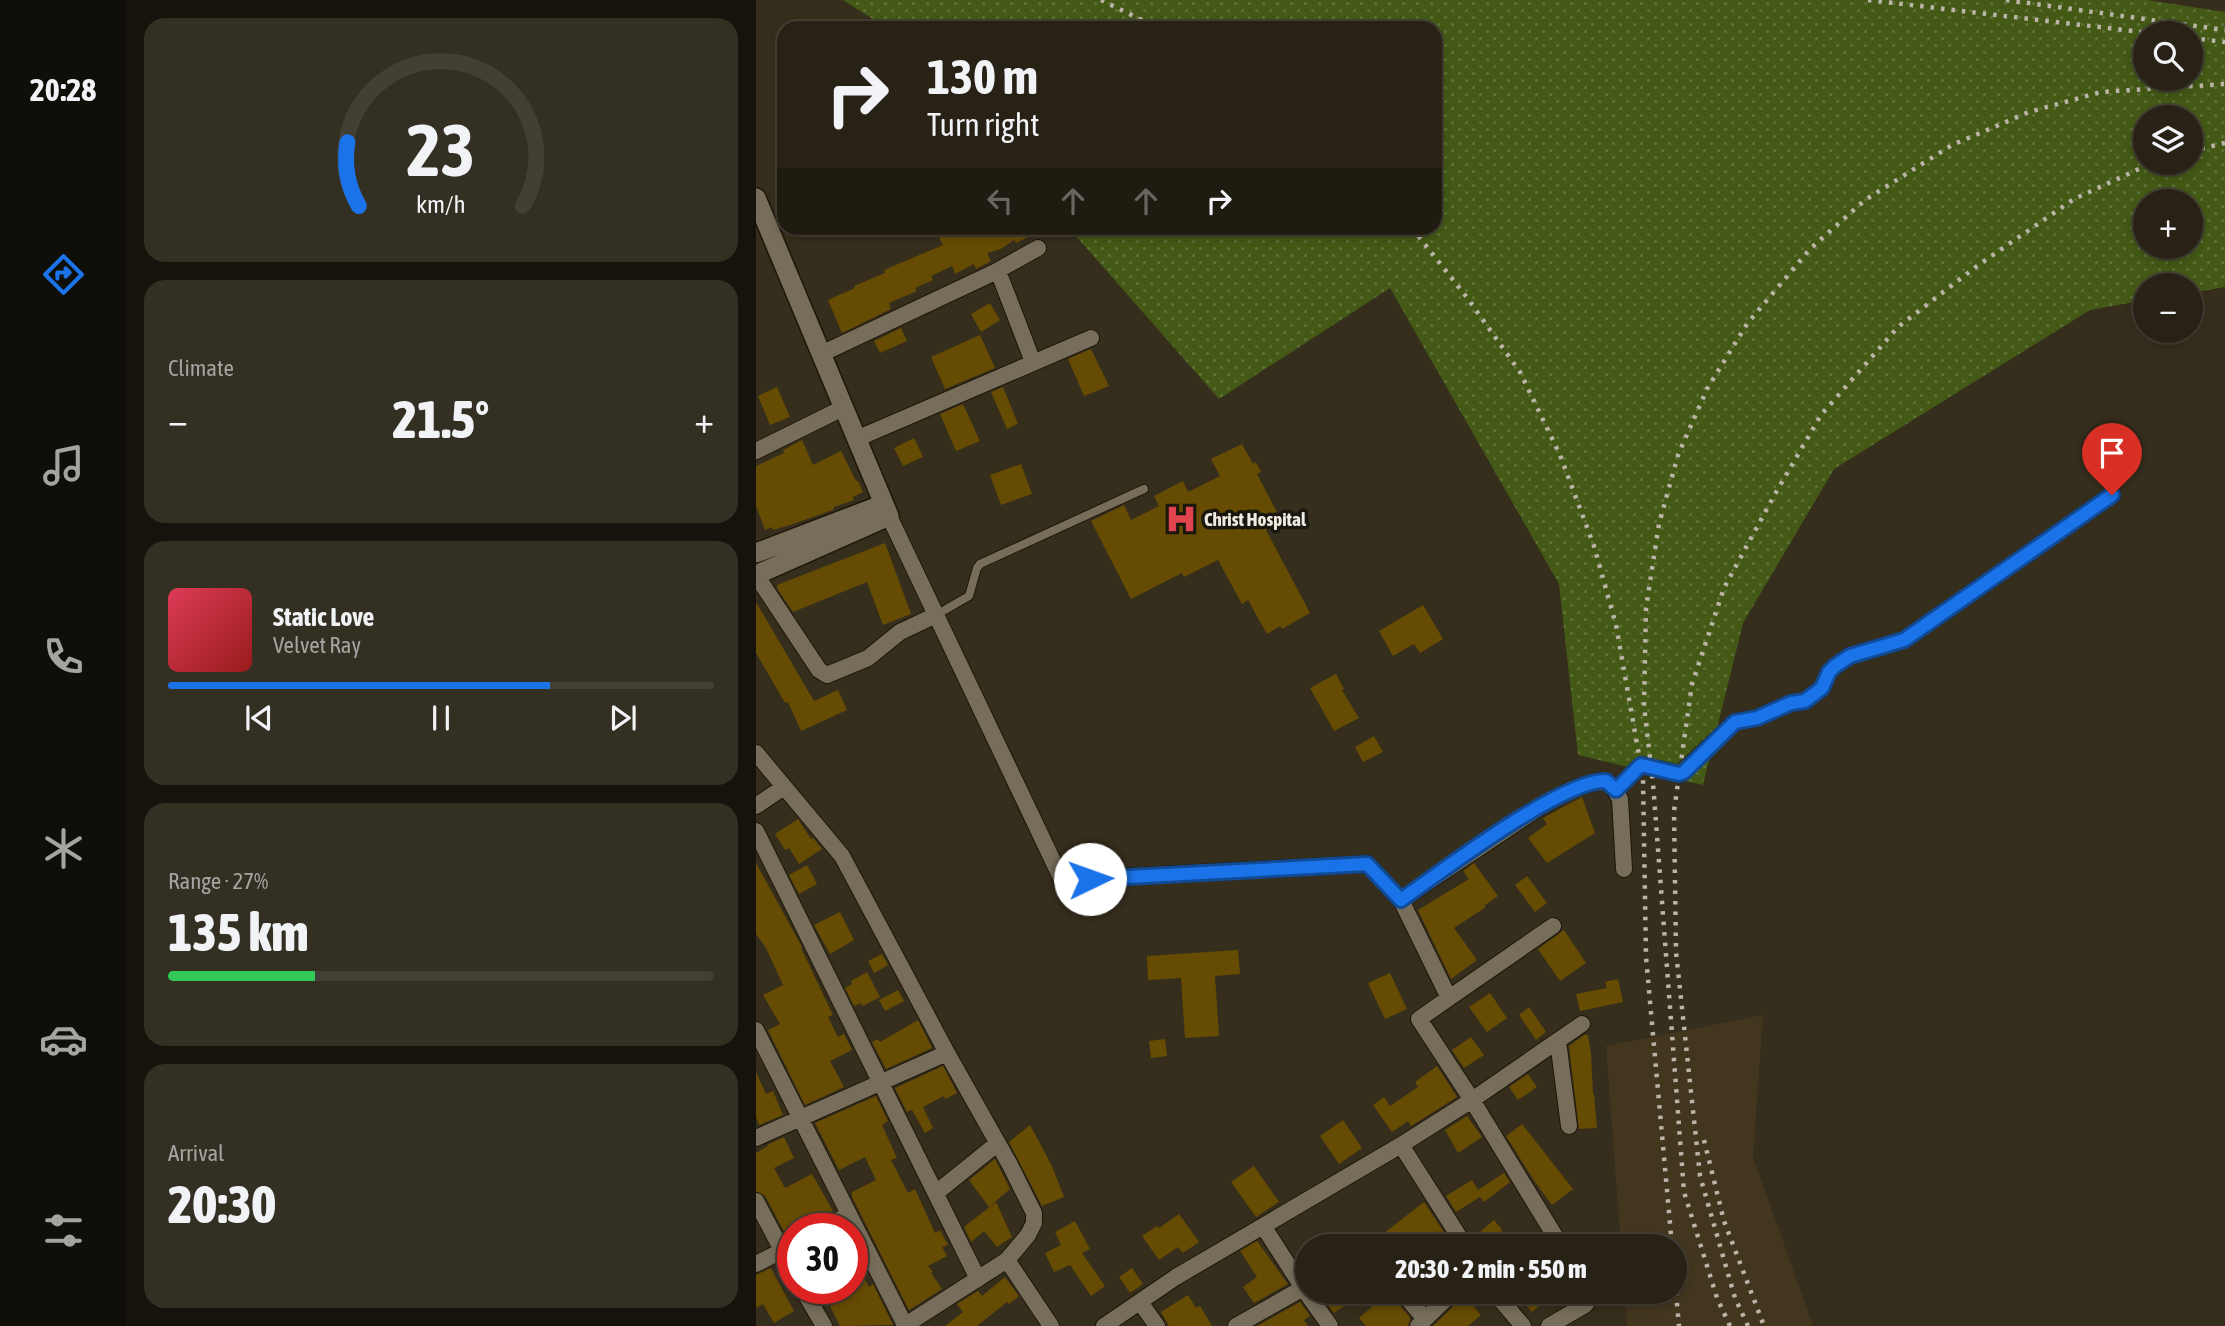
<!DOCTYPE html>
<html lang="en">
<head>
<meta charset="utf-8">
<style>
	body { margin:0; font-family:"Asap Condensed",sans-serif; background:#342f23; color:#f1f3f6; height:100vh; display:flex; flex-direction:column; font-size:26px; white-space:nowrap }
	* { box-sizing:border-box; margin:0 }
	p { font-size:23px; color:#a5a4a1 }
	.icon { flex:none; width:38px; height:38px; fill:none; stroke:currentColor; stroke-width:2; stroke-linecap:round; stroke-linejoin:round }
	.map { position:relative; flex:1; overflow:hidden }
	.panel { display:flex; flex-direction:column; gap:18px; padding:18px; background:#16130c; width:630px }
	.panel>* { flex:none }
	.guide { position:absolute; left:21px; top:21px; width:665px; height:214px; border-radius:21px; box-shadow:0 4px 10px #0003,0 0 0 2px #443f35; background:#282216; color:#f1f3f6; overflow:hidden }
	.buttons { position:absolute; left:1377px; top:21px; display:grid; gap:14px }
	.buttons a { display:grid; place-items:center; width:70px; height:70px; border-radius:50%; background:#282216; box-shadow:0 4px 10px #0003,0 0 0 2px #443f35; font-size:35px }
	.speed { position:absolute; left:21px; top:1213px; display:flex; gap:14px; font-size:35px; font-weight:700; text-align:center }
	.speed>* { display:grid; place-content:center; width:91px; height:91px; border-radius:50%; background:#282216; box-shadow:0 4px 10px #0003,0 0 0 2px #443f35; line-height:1 }
	.speed .limit { border:10px solid #d22; background:#fff; color:#111 }
	.pin { position:absolute; display:grid; place-items:center; width:60px; height:60px; color:#fff; margin:-72px -30px; border-radius:50% 50% 50% 0; rotate:-45deg; box-shadow:0 0 7px #0007 }
	.pin .icon { rotate:45deg }
	.me { position:absolute; width:77px; margin:-38px; rotate:87deg; stroke-linejoin:round; filter:drop-shadow(0 0 5px #0008) }
	.turn { display:flex; align-items:center; gap:24px; height:147px; padding:0 35px; font-size:32px }
	.turn .icon { width:91px; height:91px; stroke-width:2.5 }
	.turn b { display:block; font-size:49px; line-height:60px }
	.lanes { display:flex; align-items:center; height:66px; padding:0 35px; background:#0003; justify-content:center; gap:35px; direction:ltr }
	.lanes .off { opacity:.35 }
	.big { font-size:52px; font-weight:800; line-height:1.1 }
	.panel .widget { flex:1; display:flex; flex-direction:column; justify-content:center; gap:10px; min-width:0; padding:0 24px; border-radius:21px; background:#342f23 }
	.panel .dial { align-items:center; gap:0 }
	.dial svg { height:182px; overflow:visible; fill:none; stroke:#443f35; stroke-width:7; stroke-linecap:round; text-anchor:middle }
	.dial text { fill:#f1f3f6; stroke:none }
	.song { display:flex; align-items:center; gap:21px }
	.cover { width:84px; height:84px; border-radius:10px; background:linear-gradient(135deg,hsl(350 70% 55%),hsl(0 70% 35%)) }
	.played { height:7px; border-radius:4px; background:linear-gradient(90deg,#1a73e8 70%,#443f35 70%) }
	.keys { display:flex; justify-content:space-around; direction:ltr }
	.heat { display:flex; justify-content:space-between; align-items:center; font-size:38px; direction:ltr }
	.charge { height:10px; border-radius:5px; background:linear-gradient(90deg,#34c759 27%,#443f35 0) }
	.trip { position:absolute; left:539px; top:1234px; width:392px; height:70px; border-radius:35px; background:#282216; box-shadow:0 4px 10px #0003,0 0 0 2px #443f35; font-weight:800; line-height:70px; text-align:center }
	main { display:flex; flex:1; min-height:0 }
	.menu { display:flex; flex-direction:column; width:126px; justify-content:space-around; align-items:center; background:#100e09; color:#a5a4a1 }
	.menu .icon { width:49px; height:49px }
	.menu .selected { color:#1a73e8 }
	.menu b { font-size:32px; color:#f1f3f6 }
	.map>svg:first-child { display:block }
	.built { fill:#42361f }
	.green { fill:url(#green-dots); fill-rule:evenodd }
	.building { fill:#664b02 }
	.lines { fill:none; stroke-linecap:round; stroke-linejoin:round }
	.service-casing { stroke:#1d1606; stroke-width:10 }
	.minor-casing { stroke:#1d1606; stroke-width:18 }
	.tertiary-casing { stroke:#1d1606; stroke-width:22 }
	.service { stroke:#766d5b; stroke-width:8 }
	.minor { stroke:#766d5b; stroke-width:16 }
	.tertiary { stroke:#766d5b; stroke-width:19 }
	.rail { stroke:#bbb5a9; stroke-width:4.5; stroke-dasharray:3.5 7; stroke-linecap:butt }
	.route-casing { stroke:#114b97; stroke-width:18 }
	.route { stroke:#1a73e8; stroke-width:12 }
	.labels { text-anchor:middle; stroke-width:7; stroke-linejoin:round; paint-order:stroke }
	.poi-label { font-size:19px; font-weight:bold; fill:#f0ebe1; stroke:#1a170f; text-anchor:start }
</style>
</head>
<body>
<main>
<nav class="menu">
<b>20:28</b>
<svg class="icon selected" aria-label="directions" viewBox="0 0 24 24"><path d="M12 3l9 9-9 9-9-9zM9 14v-3h6M13 9l2 2-2 2"/></svg>
<svg class="icon" aria-label="music" viewBox="0 0 24 24"><path d="M9 18V5l10-2v13"/><circle cx="6" cy="18" r="3"/><circle cx="16" cy="16" r="3"/></svg>
<svg class="icon" aria-label="phone" viewBox="0 0 24 24"><path d="M5 4h4l2 5-3 2q2 4 5 5l2-3 5 2v4C11 20 4 13 5 4z"/></svg>
<svg class="icon" aria-label="climate" viewBox="0 0 24 24"><path d="M12 3v18M4 7l16 10M4 17L20 7"/></svg>
<svg class="icon" aria-label="car" viewBox="0 0 24 24"><path d="M5 17H2v-5l4-1 3-4h7l3 4 3 1v5h-3M9 17h6M6 11h13"/><circle cx="7" cy="17" r="2"/><circle cx="17" cy="17" r="2"/></svg>
<svg class="icon" aria-label="filters" viewBox="0 0 24 24"><path d="M4 7h16M4 17h16"/><circle cx="9" cy="7" r="2"/><circle cx="15" cy="17" r="2"/></svg>
</nav>
<section class="panel">
<div class="widget dial"><svg viewBox="0 0 100 80">
<path d="M14 69A42 42 0 1 1 86 69"/>
<path d="M14 69A42 42 0 0 1 9 41" stroke="#1a73e8"/>
<text x="50" y="56" font-size="32" font-weight="700">23</text>
<text x="50" y="72" font-size="11">km/h</text>
</svg></div>
<div class="widget"><p>Climate</p>
<div class="heat"><a>−</a><b class="big">21.5°</b><a>+</a></div>
</div>
<div class="widget">
<div class="song"><i class="cover"></i><div><b>Static Love</b><p>Velvet Ray</p></div></div>
<div class="played"></div>
<div class="keys"><svg class="icon" aria-label="previous" viewBox="0 0 24 24"><path d="M18 5L8 12l10 7zM5 5v14"/></svg><svg class="icon" aria-label="pause" viewBox="0 0 24 24"><path d="M8 5v14M16 5v14"/></svg><svg class="icon" aria-label="next" viewBox="0 0 24 24"><path d="M6 5l10 7-10 7zM19 5v14"/></svg></div>
</div>
<div class="widget"><p>Range · 27%</p><b class="big">135 km</b><div class="charge"></div></div>
<div class="widget"><p>Arrival</p><b class="big">20:30</b></div>
</section>
<div class="map">
<svg width="1469" height="1326" viewBox="0 0 1469 1326">
	<defs>
		<pattern id="green-dots" width="8" height="8" patternUnits="userSpaceOnUse" patternTransform="scale(1.75)"><rect width="8" height="8" fill="#435915"/><path d="M2 2h.1M6 6h.1" fill="none" stroke="#5e7137" stroke-width="1.8" stroke-linecap="round"/></pattern>
	</defs>
	<rect width="100%" height="100%" fill="#362e1d"/>
	<path class="built" d="M 1007,1015 L 997,1157 L 1057,1326 L 871,1326 L 869,1292 L 919,1292 L 919,1246 L 865,1246 L 850,1046 Z"/>
	<path class="green" d="M 87,0 L 1391,0 L 1469,12 L 1469,287 L 1435,293 L 1435,285 L 1390,285 L 1389,300 L 1334,310 L 1078,469 L 987,623 L 947,785 L 822,755 L 803,584 L 634,288 L 463,399 L 313,228 L 679,228 L 679,28 L 131,28 ZM 1390,33 L 1435,33 L 1435,79 L 1390,79 ZM 1390,117 L 1435,117 L 1435,163 L 1390,163 ZM 1390,201 L 1435,201 L 1435,247 L 1390,247 Z"/>
	<path class="building" d="M 217,228 L 277,228 L 272,231 L 274,236 L 260,243 L 258,240 L 245,249 L 231,253 L 235,261 L 220,269 L 218,264 L 199,274 L 196,266 L 175,276 L 177,280 L 159,288 L 161,291 L 133,303 L 135,309 L 86,333 L 72,300 L 99,288 L 98,286 L 129,273 L 128,270 L 187,245 L 183,238 L 195,233 L 197,237 Z
		M 234,303 L 244,320 L 225,332 L 215,314 Z
		M 145,328 L 151,341 L 124,353 L 118,341 Z
		M 224,335 L 239,368 L 189,389 L 175,357 Z
		M 335,349 L 353,386 L 328,396 L 312,359 Z
		M 21,387 L 34,417 L 14,425 L 2,396 Z
		M 247,387 L 262,424 L 251,429 L 235,392 Z
		M 207,404 L 224,441 L 200,451 L 184,414 Z
		M 158,438 L 167,457 L 147,466 L 138,448 Z
		M 46,440 L 57,465 L 85,451 L 100,481 L 102,481 L 107,492 L 97,497 L 98,500 L 78,507 L 77,510 L 34,525 L 17,530 L 16,527 L 9,530 L 0,506 L 0,466 L 28,453 L 27,450 Z
		M 486,444 L 497,464 L 500,462 L 505,472 L 501,474 L 526,522 L 510,530 L 554,613 L 526,629 L 524,626 L 511,634 L 492,600 L 486,604 L 462,560 L 428,577 L 426,573 L 375,599 L 335,521 L 368,505 L 375,520 L 403,506 L 398,496 L 427,481 L 432,492 L 464,476 L 455,459 Z
		M 265,464 L 276,494 L 245,505 L 234,475 Z
		M 129,543 L 155,614 L 127,625 L 111,582 L 37,612 L 22,590 L 21,585 Z
		M 0,602 L 58,701 L 82,690 L 91,710 L 45,731 L 32,702 L 29,703 L 0,653 Z
		M 667,605 L 687,639 L 664,653 L 658,644 L 637,656 L 623,631 Z
		M 580,674 L 588,689 L 586,690 L 603,718 L 578,731 L 554,688 Z
		M 618,736 L 627,752 L 607,762 L 599,747 Z
		M 826,797 L 839,833 L 791,863 L 772,838 L 791,824 L 787,818 Z
		M 42,819 L 55,839 L 57,838 L 66,849 L 43,864 L 33,848 L 29,850 L 19,834 Z
		M 0,863 L 46,947 L 45,948 L 77,1015 L 72,1017 L 82,1037 L 88,1034 L 96,1050 L 74,1061 L 88,1087 L 49,1105 L 12,1030 L 24,1024 L 7,995 L 27,985 L 10,948 L 0,934 Z
		M 718,863 L 742,896 L 728,906 L 730,907 L 698,928 L 721,960 L 695,979 L 662,910 L 713,879 L 707,871 Z
		M 51,865 L 61,884 L 43,894 L 33,875 Z
		M 771,876 L 791,903 L 779,912 L 759,885 Z
		M 84,912 L 98,940 L 74,954 L 58,925 Z
		M 808,930 L 830,963 L 804,981 L 782,949 Z
		M 482,950 L 484,974 L 459,976 L 463,1036 L 429,1038 L 425,978 L 392,980 L 391,956 Z
		M 126,954 L 132,965 L 118,973 L 112,961 Z
		M 111,972 L 124,997 L 107,1006 L 105,1003 L 98,1006 L 89,988 L 96,984 L 95,981 Z
		M 634,973 L 651,1009 L 629,1019 L 612,983 Z
		M 862,979 L 867,1002 L 824,1011 L 820,994 L 851,988 L 849,982 Z
		M 142,990 L 148,1001 L 129,1011 L 123,1000 Z
		M 734,993 L 751,1018 L 731,1032 L 713,1007 Z
		M 773,1007 L 790,1032 L 780,1040 L 763,1015 Z
		M 162,1020 L 176,1048 L 130,1069 L 116,1042 L 122,1039 L 124,1042 Z
		M 828,1035 L 832,1035 L 835,1054 L 837,1094 L 838,1094 L 841,1128 L 823,1129 L 813,1046 Z
		M 715,1037 L 728,1055 L 708,1068 L 696,1050 Z
		M 409,1039 L 411,1056 L 395,1058 L 393,1041 Z
		M 187,1066 L 201,1093 L 189,1099 L 188,1096 L 167,1107 L 177,1128 L 169,1133 L 156,1110 L 151,1112 L 139,1088 Z
		M 681,1066 L 701,1097 L 655,1126 L 652,1121 L 636,1132 L 617,1105 L 628,1097 L 634,1106 L 662,1087 L 659,1082 Z
		M 0,1072 L 10,1094 L 17,1091 L 27,1115 L 3,1125 L 0,1117 Z
		M 772,1074 L 781,1087 L 762,1100 L 753,1087 Z
		M 120,1096 L 132,1121 L 126,1125 L 141,1158 L 135,1160 L 152,1193 L 159,1189 L 179,1233 L 184,1230 L 192,1245 L 186,1247 L 191,1256 L 172,1266 L 177,1272 L 175,1273 L 186,1289 L 153,1310 L 96,1197 L 96,1192 L 120,1180 L 109,1157 L 83,1170 L 59,1123 Z
		M 711,1116 L 726,1137 L 702,1153 L 689,1130 Z
		M 587,1120 L 606,1148 L 583,1164 L 564,1136 Z
		M 766,1124 L 817,1189 L 796,1205 L 779,1182 L 750,1136 Z
		M 274,1125 L 296,1166 L 308,1197 L 286,1206 L 253,1142 Z
		M 28,1137 L 38,1158 L 18,1168 L 29,1188 L 56,1174 L 77,1211 L 42,1228 L 37,1228 L 37,1231 L 30,1235 L 9,1196 L 0,1191 L 0,1153 L 12,1146 L 11,1145 Z
		M 239,1159 L 254,1189 L 233,1207 L 213,1180 Z
		M 498,1166 L 523,1202 L 500,1217 L 475,1182 Z
		M 748,1173 L 754,1182 L 728,1202 L 724,1197 L 700,1212 L 690,1196 L 716,1180 L 722,1190 Z
		M 240,1202 L 256,1237 L 241,1247 L 228,1231 L 215,1242 L 208,1227 Z
		M 668,1202 L 697,1246 L 631,1246 L 623,1237 Z
		M 423,1214 L 443,1242 L 427,1253 L 422,1247 L 403,1260 L 386,1236 L 401,1226 L 403,1228 Z
		M 738,1220 L 747,1231 L 744,1232 L 754,1246 L 719,1246 L 717,1238 Z
		M 319,1221 L 334,1249 L 326,1253 L 349,1286 L 335,1296 L 314,1265 L 298,1272 L 289,1253 L 305,1245 L 299,1232 Z
		M 501,1241 L 532,1284 L 498,1303 L 487,1287 L 501,1277 L 484,1251 Z
		M 96,1254 L 113,1287 L 117,1284 L 137,1325 L 84,1326 L 74,1306 L 92,1297 L 87,1288 L 96,1288 Z
		M 15,1268 L 38,1311 L 18,1323 L 7,1304 L 0,1308 L 0,1275 Z
		M 376,1268 L 387,1284 L 374,1293 L 363,1277 Z
		M 249,1277 L 263,1296 L 253,1304 L 251,1302 L 221,1326 L 189,1326 L 207,1312 L 201,1304 L 222,1291 L 226,1296 Z
		M 562,1292 L 587,1292 L 594,1302 L 578,1313 Z
		M 633,1292 L 636,1292 L 638,1299 L 653,1316 L 654,1320 L 652,1326 L 610,1326 L 603,1318 Z
		M 771,1292 L 800,1292 L 776,1312 L 764,1297 Z
		M 707,1294 L 725,1315 L 712,1326 L 677,1326 L 704,1300 Z
		M 432,1295 L 440,1308 L 444,1306 L 456,1326 L 413,1326 L 405,1312 Z
		M 544,1302 L 554,1316 L 548,1320 L 552,1326 L 501,1326 Z"/>
	<g class="lines">
		<defs>
			<path id="service" d="M 180,615 L 213,596 L 221,568 L 224,564 L 388,489"/>
			<path id="minor" d="M 242,271 L 277,362
				M 65,354 L 239,272 L 282,248
				M 100,439 L 335,338
				M 0,451 L 87,408
				M 133,516 L 306,880 L 611,864 L 645,900 L 693,998 L 663,1019 L 716,1100 L 645,1145 L 709,1246
				M 0,575 L 63,670 L 71,675 L 112,658 L 144,632 L 180,615
				M 0,753 L 86,856 L 191,1053 L 0,1138
				M 860,790 L 885,765 L 924,774 L 979,722 L 1001,718 L 1035,703 L 1049,701 L 1066,688 L 1073,672 L 1079,666 L 1094,656 L 1148,640 L 1356,495
				M 0,806 L 28,787
				M 0,831 L 222,1279
				M 645,900 L 781,809 L 816,789 L 842,781 L 850,781 L 855,784 L 864,799 L 868,869
				M 693,998 L 797,926
				M 0,1030 L 149,1325
				M 802,1041 L 813,1126
				M 180,1193 L 242,1143
				M 0,1201 L 37,1271
				M 507,1226 L 547,1288 L 551,1285
				M 67,1228 L 93,1215
				M 805,1246 L 716,1100 L 826,1024
				M 251,1260 L 295,1326
				M 0,1264 L 37,1245
				M 46,1288 L 68,1326
				M 646,1292 L 669,1319
				M 738,1292 L 767,1326
				M 384,1302 L 401,1326
				M 148,1326 L 251,1260 L 272,1235 L 278,1223 L 278,1213 L 254,1165 L 191,1053
				M 348,1326 L 420,1277 L 645,1145
				M 480,1326 L 547,1288 L 574,1326
				M 662,1326 L 697,1292
				M 793,1326 L 829,1305 L 832,1301 L 830,1292"/>
			<path id="tertiary" d="M 0,198 L 133,516 L 0,575
				M 0,553 L 128,504"/>
		</defs>
		<use href="#service" class="service-casing"/>
		<use href="#minor" class="minor-casing"/>
		<use href="#tertiary" class="tertiary-casing"/>
		<use href="#service" class="service"/>
		<use href="#minor" class="minor"/>
		<use href="#tertiary" class="tertiary"/>
		<path class="rail" d="M 345,0 L 402,28
			M 1112,0 L 1394,33
			M 1250,0 L 1469,30
			M 1435,38 L 1469,42
			M 1435,151 L 1469,143
			M 656,228 L 712,299 L 764,372 L 804,455 L 838,546 L 860,625 L 887,778 L 890,957 L 916,1246
			M 948,1140 L 968,1221 L 1008,1326
			M 919,1282 L 923,1326
			M 974,1326 L 961,1298 L 928,1192 L 897,783 L 888,706 L 890,608 L 903,524 L 922,455 L 951,389 L 991,324 L 1054,249 L 1109,200 L 1196,145 L 1273,112 L 1345,92 L 1469,84
			M 992,1326 L 979,1298 L 944,1176 L 920,952 L 918,811 L 936,684 L 968,588 L 1019,494 L 1065,415 L 1142,327 L 1221,266 L 1318,199 L 1396,163"/>
	</g>
	<g class="lines">
		<defs>
			<path id="route" d="M 334,879 L 611,864 L 645,900 C 685,872 807,779 850,781 L 860,790 L 885,765 L 923,774 L 928,772 L 979,722 L 1001,718 L 1035,703 L 1049,701 L 1066,688 L 1073,672 L 1079,666 L 1094,656 L 1148,640 L 1356,495"/>
		</defs>
		<use href="#route" class="route-casing"/>
		<use href="#route" class="route"/>
	</g>
	<defs>
		<symbol id="hospital-bare" viewBox="-9 -9 18 18"><path d="M-5-5h3v3.5h4V-5h3V5h-3V1.5h-4V5h-3Z" fill="#e0444e" stroke="#1a170f" stroke-width="2.5" paint-order="stroke"/></symbol>
	</defs>
	<g fill-rule="evenodd">
		<use href="#hospital-bare" x="403" y="497" width="44" height="44"/>
	</g>
	<g class="labels">
		<g class="poi-label">
			<text x="448" y="526">Christ Hospital</text>
		</g>
	</g>
</svg>
<div class="buttons">
<a><svg class="icon" aria-label="search" viewBox="0 0 24 24"><circle cx="10" cy="10" r="6"/><path d="M15 15l6 6"/></svg></a>
<a><svg class="icon" aria-label="layers" viewBox="0 0 24 24"><path d="M12 4l9 5-9 5-9-5zM3 14l9 5 9-5"/></svg></a>
<a>+</a>
<a>−</a>
</div>
<div class="speed"><div class="limit">30</div></div>
<div class="pin" style="left:1356px;top:495px;background:#d93025"><svg class="icon" aria-label="arrive" viewBox="0 0 24 24"><path d="M6 21V4h12l-3 4 3 4H6"/></svg></div>
<svg class="me" style="left:334px;top:879px" viewBox="-20 -20 40 40"><circle r="19" fill="#fff"/><path d="M0-13L10 11 0 6-10 11z" fill="#1a73e8"/></svg>
<div class="trip">20:30 · 2 min · 550 m</div>
<div class="guide">
<div class="turn"><svg class="icon" aria-label="right" viewBox="0 0 24 24"><path d="M7 20v-9h11M14 6l5 5-5 5"/></svg><div><b>130 m</b>Turn right</div></div>
<div class="lanes"><svg class="icon off" aria-label="left" viewBox="0 0 24 24"><path d="M17 20v-9H6M10 6l-5 5 5 5"/></svg><svg class="icon off" aria-label="ahead" viewBox="0 0 24 24"><path d="M12 20V5M6 11l6-6 6 6"/></svg><svg class="icon off" aria-label="ahead" viewBox="0 0 24 24"><path d="M12 20V5M6 11l6-6 6 6"/></svg><svg class="icon" aria-label="right" viewBox="0 0 24 24"><path d="M7 20v-9h11M14 6l5 5-5 5"/></svg></div>
</div>
</div>
</main>
</body>
</html>
